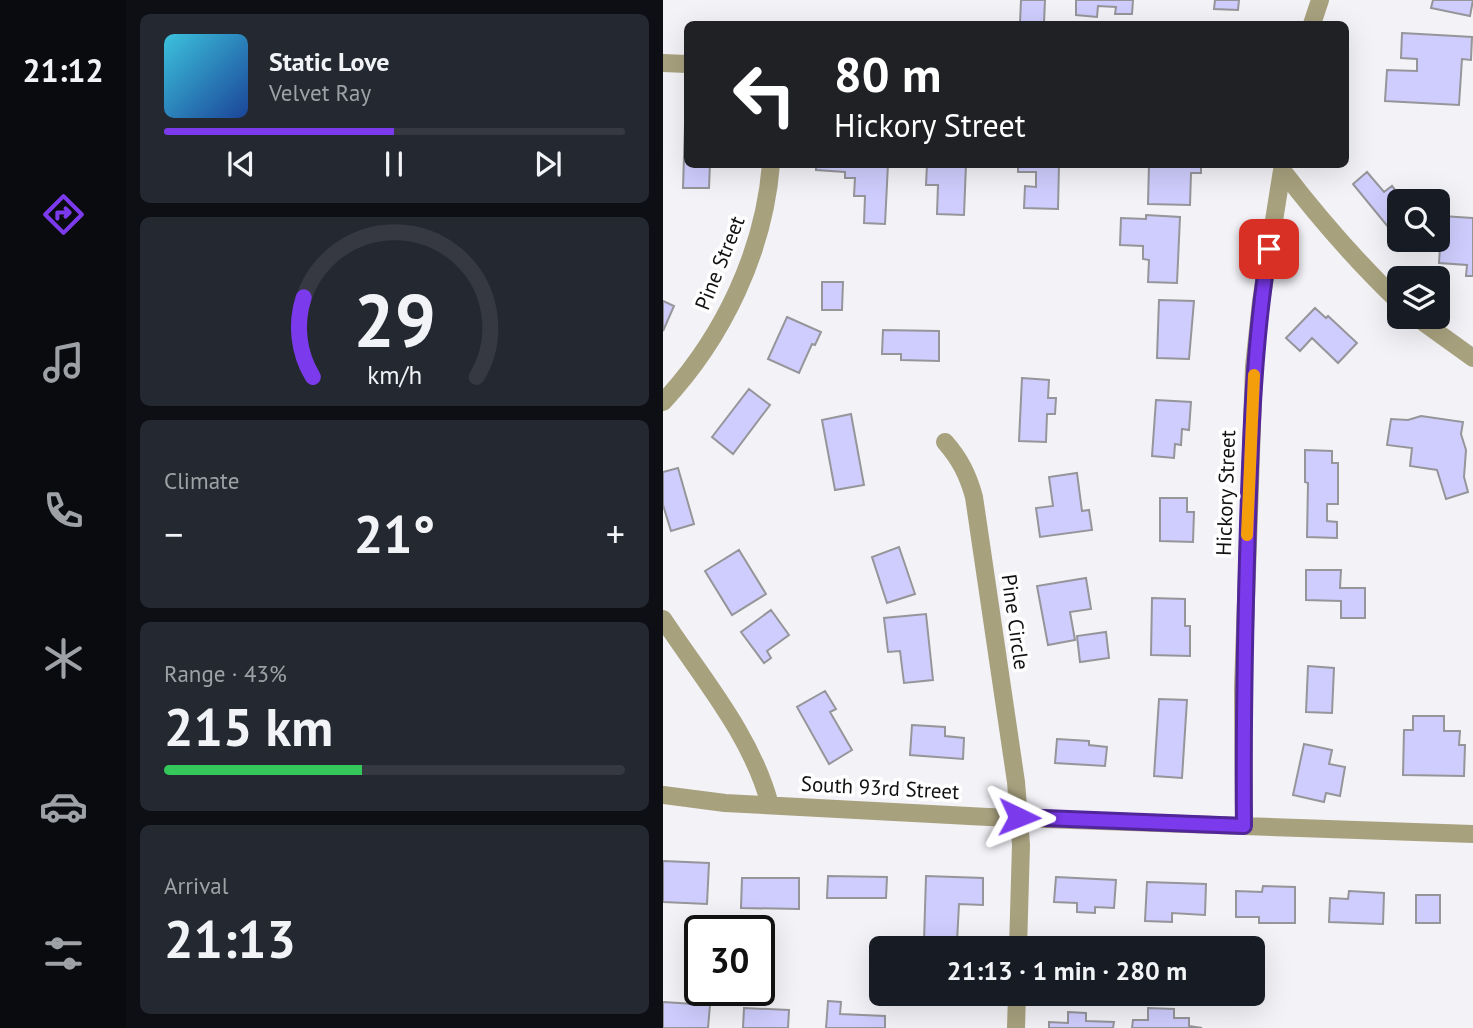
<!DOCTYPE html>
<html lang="en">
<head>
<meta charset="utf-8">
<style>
	body { margin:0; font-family:"PT Sans",sans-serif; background:#242831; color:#f1f3f6; height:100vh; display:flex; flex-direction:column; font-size:26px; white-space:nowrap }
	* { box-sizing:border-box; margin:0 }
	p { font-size:23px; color:#9ea1a6 }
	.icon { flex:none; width:38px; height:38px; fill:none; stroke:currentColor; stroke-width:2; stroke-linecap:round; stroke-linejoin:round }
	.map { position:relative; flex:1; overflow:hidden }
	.side { display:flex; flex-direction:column; gap:14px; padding:14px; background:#0d0f14; width:537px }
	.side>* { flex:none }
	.banner { position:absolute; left:21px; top:21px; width:665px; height:147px; border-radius:10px; box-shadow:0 7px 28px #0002; background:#202124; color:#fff; overflow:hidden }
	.tools { position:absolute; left:724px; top:189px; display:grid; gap:14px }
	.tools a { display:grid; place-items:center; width:63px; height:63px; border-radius:10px; background:#171b24; box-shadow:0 7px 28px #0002; font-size:35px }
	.speed { position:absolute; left:21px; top:915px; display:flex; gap:14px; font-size:35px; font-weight:700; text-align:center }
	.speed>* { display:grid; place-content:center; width:91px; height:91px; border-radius:50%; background:#171b24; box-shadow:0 7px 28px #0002; line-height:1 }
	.speed .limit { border:4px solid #111; border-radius:10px; background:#fff; color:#111 }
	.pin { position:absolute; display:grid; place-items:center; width:60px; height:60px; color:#fff; margin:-30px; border-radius:14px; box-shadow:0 4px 10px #0006 }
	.me { position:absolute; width:77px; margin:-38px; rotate:92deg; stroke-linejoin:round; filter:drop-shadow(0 0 5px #0008) }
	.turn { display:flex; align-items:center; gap:24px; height:147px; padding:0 35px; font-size:32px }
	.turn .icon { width:91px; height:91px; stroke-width:2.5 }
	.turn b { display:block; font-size:49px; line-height:60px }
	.big { font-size:52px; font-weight:800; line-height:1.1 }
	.side .widget { flex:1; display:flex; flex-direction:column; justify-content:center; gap:10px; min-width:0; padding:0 24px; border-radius:10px; background:#242831 }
	.side .dial { align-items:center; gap:0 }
	.dial svg { height:182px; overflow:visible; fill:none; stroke:#363941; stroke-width:7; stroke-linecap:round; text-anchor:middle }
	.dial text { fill:#f1f3f6; stroke:none }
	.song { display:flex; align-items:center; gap:21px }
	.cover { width:84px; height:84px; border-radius:10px; background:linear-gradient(135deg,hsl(190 70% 55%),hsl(220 70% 35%)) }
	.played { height:7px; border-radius:4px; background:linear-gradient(90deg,#7c3aed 50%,#363941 50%) }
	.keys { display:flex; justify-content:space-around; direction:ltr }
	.heat { display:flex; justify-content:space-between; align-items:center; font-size:38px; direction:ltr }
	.charge { height:10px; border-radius:5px; background:linear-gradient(90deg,#34c759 43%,#363941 0) }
	.trip { position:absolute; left:206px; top:936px; width:396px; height:70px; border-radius:10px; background:#171b24; box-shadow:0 7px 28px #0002; font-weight:800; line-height:70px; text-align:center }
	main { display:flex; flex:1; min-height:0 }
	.tabs { display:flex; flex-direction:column; width:126px; justify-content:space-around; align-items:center; background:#090b0e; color:#9ea1a6 }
	.tabs .icon { width:49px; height:49px }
	.tabs .on { color:#7c3aed }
	.tabs b { font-size:32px; color:#f1f3f6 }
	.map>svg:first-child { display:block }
	.building { fill:#cfcdfd; stroke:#95959a; stroke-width:2 }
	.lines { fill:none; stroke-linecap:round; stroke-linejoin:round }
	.minor { stroke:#a8a17e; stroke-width:18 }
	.route-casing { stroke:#51269a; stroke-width:18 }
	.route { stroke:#7c3aed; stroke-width:12 }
	.slow { stroke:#f59e0b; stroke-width:12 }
	.labels { text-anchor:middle; stroke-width:7; stroke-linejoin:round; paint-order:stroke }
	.street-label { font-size:21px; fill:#111113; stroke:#fff }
</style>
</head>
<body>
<main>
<nav class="tabs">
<b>21:12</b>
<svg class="icon on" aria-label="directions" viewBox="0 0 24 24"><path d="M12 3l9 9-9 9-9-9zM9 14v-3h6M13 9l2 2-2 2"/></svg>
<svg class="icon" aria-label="music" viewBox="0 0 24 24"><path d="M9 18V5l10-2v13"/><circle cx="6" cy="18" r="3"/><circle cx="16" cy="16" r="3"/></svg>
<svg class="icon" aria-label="phone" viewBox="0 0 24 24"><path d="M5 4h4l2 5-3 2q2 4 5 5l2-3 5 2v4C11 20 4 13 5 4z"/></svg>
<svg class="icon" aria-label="climate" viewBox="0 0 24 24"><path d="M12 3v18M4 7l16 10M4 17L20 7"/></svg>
<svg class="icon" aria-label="car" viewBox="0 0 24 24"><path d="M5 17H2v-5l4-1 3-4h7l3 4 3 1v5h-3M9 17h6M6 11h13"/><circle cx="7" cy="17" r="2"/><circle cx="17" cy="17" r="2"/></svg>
<svg class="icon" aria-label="filters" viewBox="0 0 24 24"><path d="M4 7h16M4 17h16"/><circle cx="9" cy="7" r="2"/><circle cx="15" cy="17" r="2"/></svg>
</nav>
<section class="side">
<div class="widget">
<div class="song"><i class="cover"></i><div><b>Static Love</b><p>Velvet Ray</p></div></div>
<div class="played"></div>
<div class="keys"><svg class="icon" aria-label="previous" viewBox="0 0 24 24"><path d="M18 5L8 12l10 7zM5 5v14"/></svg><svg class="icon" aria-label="pause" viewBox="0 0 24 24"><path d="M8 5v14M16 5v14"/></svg><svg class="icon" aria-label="next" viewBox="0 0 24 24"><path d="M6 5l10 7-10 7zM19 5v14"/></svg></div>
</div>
<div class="widget dial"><svg viewBox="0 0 100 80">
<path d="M14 69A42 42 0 1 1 86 69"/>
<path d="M14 69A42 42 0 0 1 10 34" stroke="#7c3aed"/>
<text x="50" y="56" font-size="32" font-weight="700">29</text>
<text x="50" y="72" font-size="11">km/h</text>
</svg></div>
<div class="widget"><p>Climate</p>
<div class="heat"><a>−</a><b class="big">21°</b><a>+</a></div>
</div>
<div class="widget"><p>Range · 43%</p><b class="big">215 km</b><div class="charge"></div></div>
<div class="widget"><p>Arrival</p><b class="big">21:13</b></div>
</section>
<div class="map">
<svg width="810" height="1028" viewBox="0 0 810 1028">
	<rect width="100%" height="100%" fill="#f2f2f7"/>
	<path class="building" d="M 358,0 L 382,0 L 381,23 L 357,23 Z
		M 413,0 L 470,0 L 469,14 L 452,14 L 453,7 L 435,6 L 434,17 L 413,15 Z
		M 552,0 L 576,0 L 575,10 L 551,9 Z
		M 770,0 L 810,0 L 807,16 L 768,8 Z
		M 739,33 L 809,37 L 808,60 L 799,59 L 796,105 L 722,101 L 724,70 L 754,71 L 754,59 L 738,58 Z
		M 22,124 L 24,124 L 24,164 L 47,164 L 46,188 L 20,188 Z
		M 153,164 L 225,164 L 222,224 L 201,223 L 202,196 L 191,196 L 192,178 L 182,178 L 182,172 L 153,170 Z
		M 264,164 L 303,164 L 301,215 L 274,214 L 275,185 L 263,185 Z
		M 355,164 L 396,164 L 395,209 L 361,208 L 362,186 L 373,187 L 373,172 L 355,172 Z
		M 486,164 L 538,164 L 538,173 L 528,173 L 527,205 L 485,204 Z
		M 704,172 L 721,192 L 729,186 L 741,201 L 737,201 L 737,228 L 730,233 L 690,184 Z
		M 483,215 L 517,217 L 514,283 L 485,282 L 486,260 L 480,259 L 480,246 L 457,245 L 458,218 L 483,219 Z
		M 779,216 L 810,218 L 810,276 L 803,276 L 804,265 L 776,263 Z
		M 159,282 L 180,282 L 179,310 L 159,310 Z
		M 496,300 L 531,301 L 526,359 L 494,358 Z
		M 0,301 L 11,306 L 0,331 Z
		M 652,308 L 663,318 L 665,316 L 694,343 L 675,363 L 649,338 L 637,351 L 623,338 Z
		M 124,317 L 158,332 L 152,345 L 149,344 L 136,373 L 105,359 Z
		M 220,330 L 276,331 L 276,361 L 238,360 L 238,354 L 219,354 Z
		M 359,378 L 386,380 L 385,398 L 393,398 L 392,414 L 384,414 L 383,442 L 356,441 Z
		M 86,389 L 107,405 L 70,454 L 49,437 Z
		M 493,400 L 528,402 L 526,430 L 519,429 L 518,445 L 512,444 L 511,458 L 489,456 Z
		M 188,414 L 201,485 L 172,490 L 159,420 Z
		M 758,416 L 800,422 L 798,434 L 803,450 L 801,477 L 805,492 L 783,499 L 774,470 L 747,466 L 749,448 L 724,445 L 728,419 L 745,420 Z
		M 642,450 L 669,451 L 669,463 L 675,463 L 675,504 L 664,504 L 664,521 L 674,522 L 674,538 L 644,537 L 645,483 L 642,482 Z
		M 15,468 L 31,524 L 8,531 L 0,505 L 0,472 Z
		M 414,473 L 419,511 L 426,510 L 429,530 L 377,537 L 373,508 L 390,506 L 386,477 Z
		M 497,498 L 524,498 L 524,512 L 531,512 L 530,542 L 497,541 Z
		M 236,547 L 252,594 L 224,603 L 209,557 Z
		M 76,550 L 103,594 L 69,615 L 42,571 Z
		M 643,570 L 678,570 L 677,588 L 702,588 L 702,618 L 678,618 L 678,601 L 643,600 Z
		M 423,578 L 428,609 L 407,612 L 412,640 L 385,645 L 374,586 Z
		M 489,598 L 522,599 L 522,626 L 527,626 L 527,656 L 488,655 Z
		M 108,610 L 126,635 L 104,651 L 108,658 L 101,663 L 78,632 Z
		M 263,614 L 270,680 L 241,683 L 237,651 L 225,652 L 221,618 Z
		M 443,632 L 446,658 L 417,662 L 414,636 Z
		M 645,666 L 671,668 L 669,713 L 643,712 Z
		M 162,691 L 173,709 L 167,712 L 189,750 L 166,764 L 134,707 Z
		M 496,699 L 524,700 L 519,778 L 491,776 Z
		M 750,716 L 781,716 L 781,731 L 797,731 L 796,745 L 802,745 L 801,776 L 740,775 L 741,730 L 750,730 Z
		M 249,725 L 282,727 L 282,736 L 301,738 L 300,759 L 247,755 Z
		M 394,739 L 426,741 L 426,745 L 444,747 L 442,766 L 392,763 Z
		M 641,744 L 669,750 L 666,764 L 682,767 L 677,796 L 663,793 L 661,802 L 630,795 Z
		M 0,861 L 46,863 L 44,904 L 0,902 Z
		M 165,876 L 224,877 L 223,898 L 164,898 Z
		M 263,876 L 320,878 L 320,905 L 296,904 L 294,942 L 261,941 Z
		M 393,877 L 453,880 L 451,908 L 432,907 L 432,913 L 414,912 L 414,903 L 391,902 Z
		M 79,878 L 136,878 L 136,909 L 78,908 Z
		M 484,882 L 543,884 L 542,915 L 509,913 L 509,922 L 482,921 Z
		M 600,886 L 632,887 L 632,923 L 596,923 L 596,917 L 573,917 L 573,891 L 599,892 Z
		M 686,891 L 721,893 L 720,924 L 666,922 L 667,898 L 685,899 Z
		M 753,895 L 777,895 L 777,923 L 753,923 Z
		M 165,1001 L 178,1002 L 177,1014 L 222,1016 L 222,1028 L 163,1028 Z
		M 0,1002 L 47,1005 L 45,1028 L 0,1028 Z
		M 81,1008 L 126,1010 L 125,1028 L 80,1028 Z
		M 485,1008 L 511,1009 L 511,1018 L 526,1018 L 526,1026 L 539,1028 L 469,1028 L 470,1020 L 485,1020 Z
		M 405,1012 L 423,1013 L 423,1021 L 451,1022 L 450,1028 L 386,1028 L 386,1022 L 405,1023 Z"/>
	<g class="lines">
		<path class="minor" d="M 649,24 L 657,0
			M 0,63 L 24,64
			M 619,170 C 655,217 694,262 737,303
			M 753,317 L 810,358
			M 0,402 C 60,338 101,252 108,164
			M 282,442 C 297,459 305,475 311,497 L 353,782 L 358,845 L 355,948
			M 0,619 C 39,678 89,736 107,805
			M 0,795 L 62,803 L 325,817 L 810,834
			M 581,826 L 580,688 L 591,367 L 598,302 L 620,164
			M 353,1028 L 354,994"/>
	</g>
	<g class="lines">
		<defs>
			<path id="route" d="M 356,817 L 581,826 C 580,725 582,625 585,524 C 588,432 591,340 606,249"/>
		</defs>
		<use href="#route" class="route-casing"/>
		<use href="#route" class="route"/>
		<path class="slow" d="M 584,535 L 591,375"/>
	</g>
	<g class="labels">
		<g class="street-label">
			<text transform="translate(57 263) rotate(-68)" y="7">Pine Street</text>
			<text transform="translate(563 493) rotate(-88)" y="7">Hickory Street</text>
			<text transform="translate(352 622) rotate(82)" y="7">Pine Circle</text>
			<text transform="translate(217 788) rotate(3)" y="7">South 93rd Street</text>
		</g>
	</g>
</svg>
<div class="tools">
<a><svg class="icon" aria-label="search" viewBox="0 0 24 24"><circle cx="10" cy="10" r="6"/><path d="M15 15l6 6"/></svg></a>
<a><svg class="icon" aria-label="layers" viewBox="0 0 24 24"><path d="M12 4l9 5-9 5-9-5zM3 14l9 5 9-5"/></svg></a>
</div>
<div class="speed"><div class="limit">30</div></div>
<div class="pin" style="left:606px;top:249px;background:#d93025"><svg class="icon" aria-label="arrive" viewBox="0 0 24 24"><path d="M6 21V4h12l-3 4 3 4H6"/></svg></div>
<svg class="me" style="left:356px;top:817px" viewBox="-20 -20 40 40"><path d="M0-17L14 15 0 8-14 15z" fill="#7c3aed" stroke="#fff" stroke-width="4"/></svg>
<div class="trip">21:13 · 1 min · 280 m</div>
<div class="banner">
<div class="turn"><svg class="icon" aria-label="left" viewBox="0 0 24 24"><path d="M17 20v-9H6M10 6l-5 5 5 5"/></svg><div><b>80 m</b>Hickory Street</div></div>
</div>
</div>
</main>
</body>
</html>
